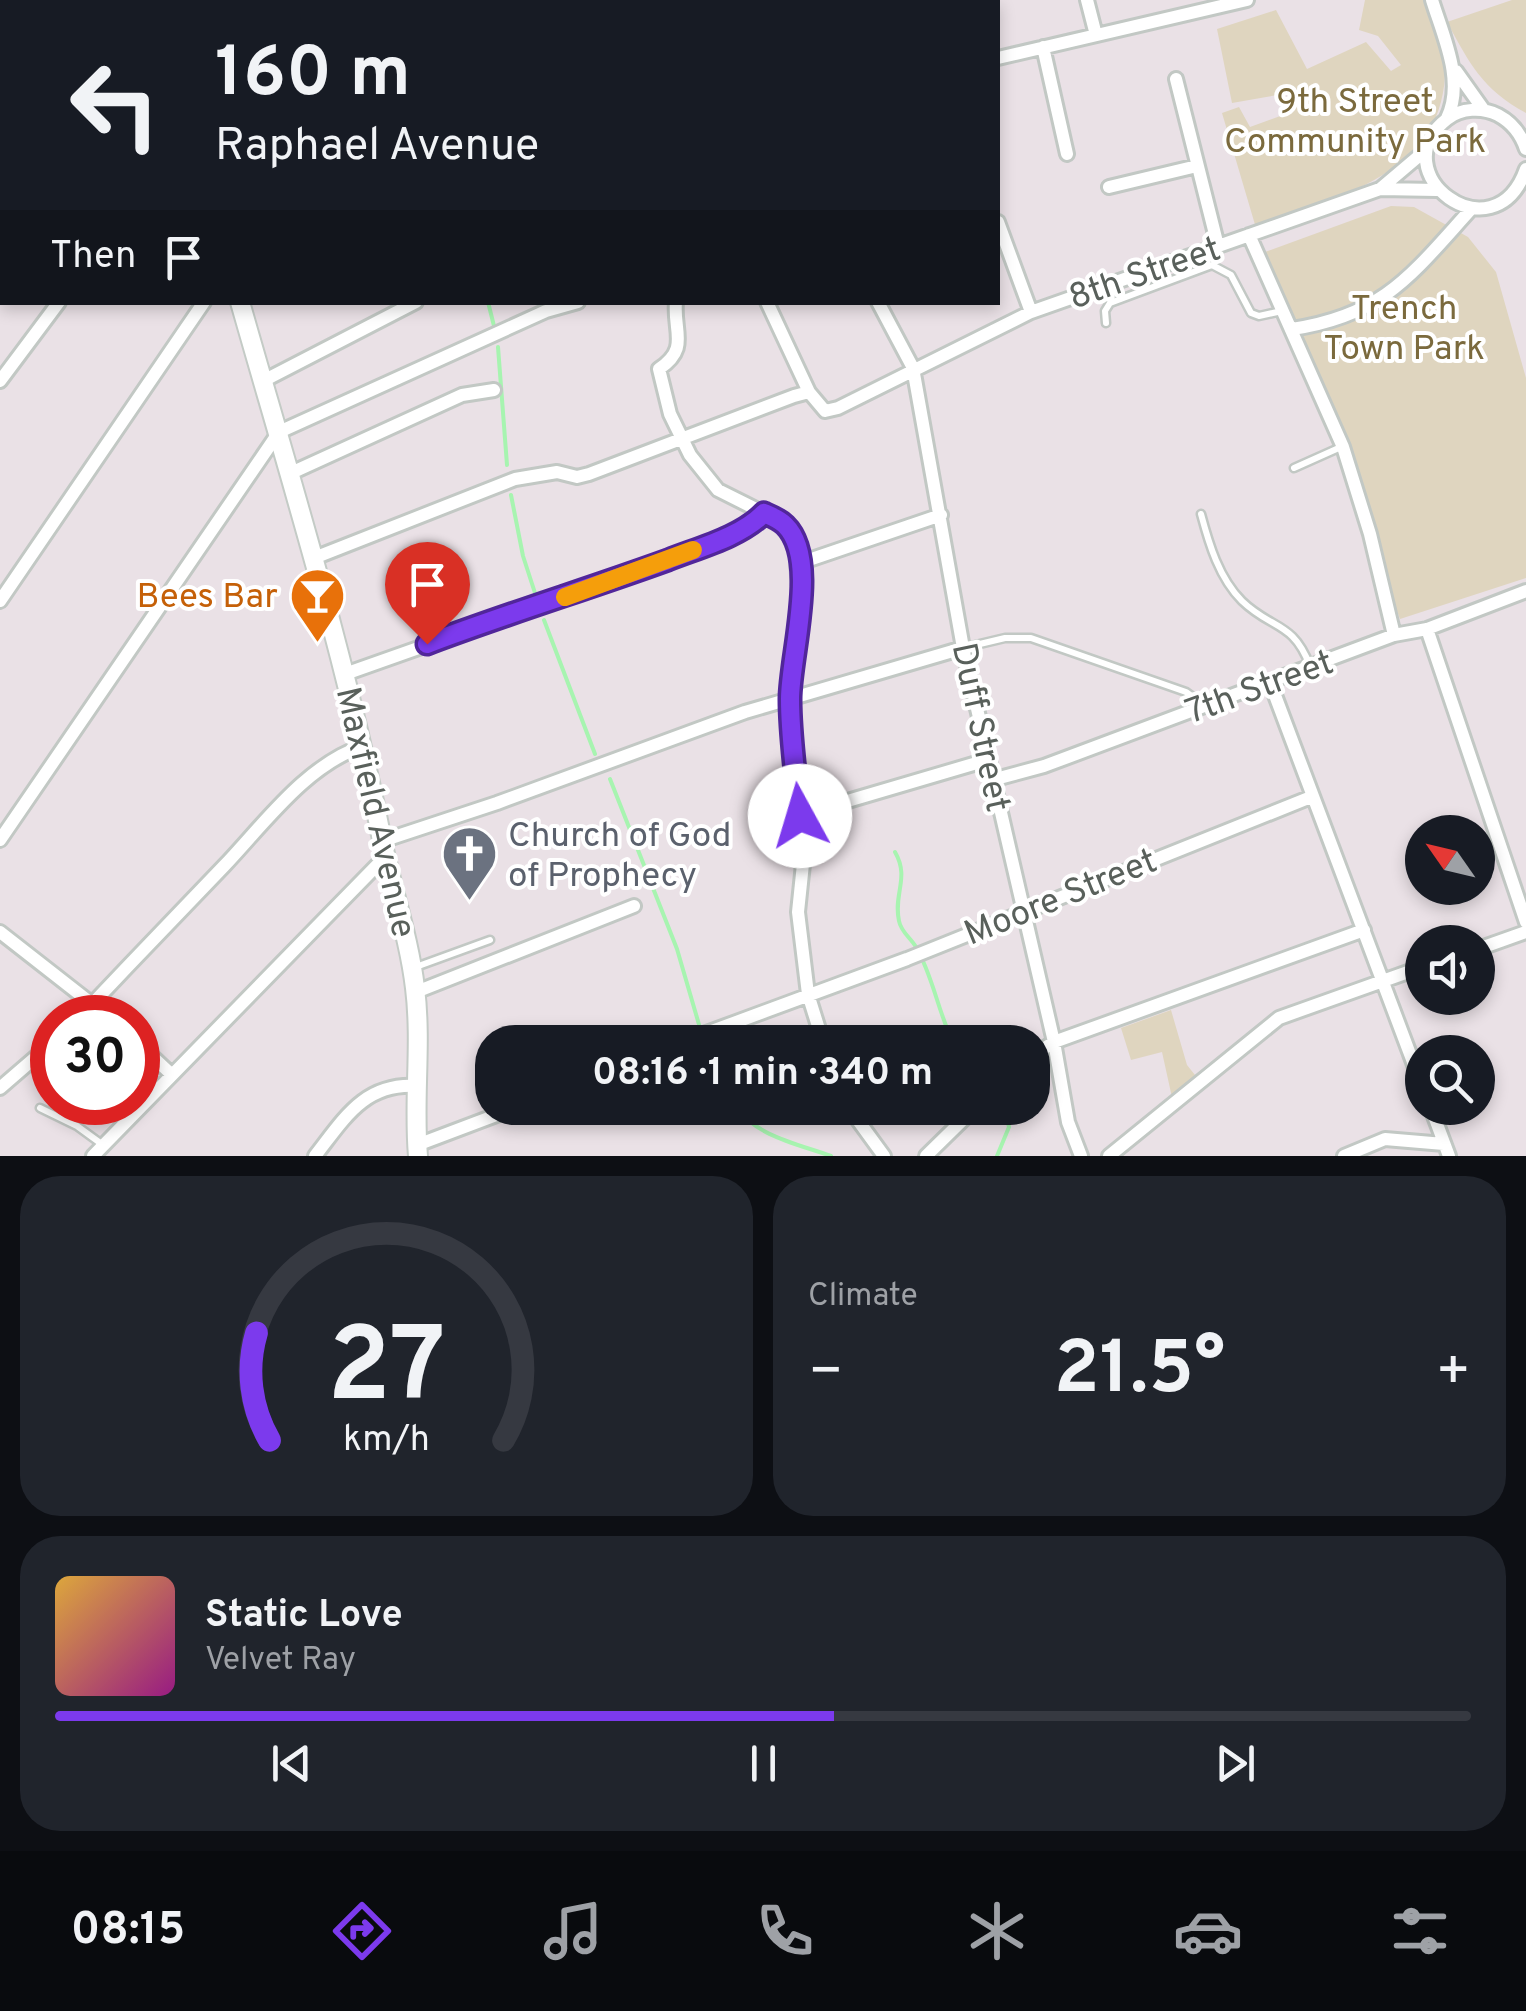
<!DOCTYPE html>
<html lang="en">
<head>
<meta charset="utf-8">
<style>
	body { margin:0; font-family:Overpass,sans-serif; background:#20242c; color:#f1f3f6; height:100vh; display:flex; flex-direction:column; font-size:38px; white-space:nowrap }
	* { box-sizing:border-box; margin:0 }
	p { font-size:32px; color:#9ea1a6 }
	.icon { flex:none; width:55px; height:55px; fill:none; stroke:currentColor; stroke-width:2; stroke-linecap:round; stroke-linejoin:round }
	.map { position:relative; height:1156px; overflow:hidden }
	.panel { display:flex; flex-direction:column; gap:20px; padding:20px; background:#0d0f14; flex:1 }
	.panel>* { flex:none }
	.hud { position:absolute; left:0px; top:0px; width:1000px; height:305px; box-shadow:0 5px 15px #0003; background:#171b24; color:#f1f3f6; overflow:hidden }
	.needle { width:65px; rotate:304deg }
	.controls { position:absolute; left:1405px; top:815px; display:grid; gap:20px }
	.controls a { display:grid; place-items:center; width:90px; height:90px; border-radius:50%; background:#171b24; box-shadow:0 5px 15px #0003; font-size:50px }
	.speed { position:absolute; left:30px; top:995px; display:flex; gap:20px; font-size:50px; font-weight:700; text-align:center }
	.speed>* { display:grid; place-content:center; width:130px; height:130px; border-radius:50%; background:#171b24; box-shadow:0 5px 15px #0003; line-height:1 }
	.speed .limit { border:15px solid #d22; background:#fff; color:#111 }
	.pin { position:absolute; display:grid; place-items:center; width:85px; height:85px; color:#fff; margin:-102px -42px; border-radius:50% 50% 50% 0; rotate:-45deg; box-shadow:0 0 10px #0007 }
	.pin .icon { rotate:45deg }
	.me { position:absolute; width:110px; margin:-55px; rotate:354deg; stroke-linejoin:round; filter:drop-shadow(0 0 8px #0008) }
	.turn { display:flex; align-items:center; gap:35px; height:210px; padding:0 50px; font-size:45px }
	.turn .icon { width:130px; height:130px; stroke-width:2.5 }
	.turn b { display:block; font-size:70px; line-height:85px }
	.then { display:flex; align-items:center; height:95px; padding:0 50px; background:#0003; gap:20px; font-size:38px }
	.big { font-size:75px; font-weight:700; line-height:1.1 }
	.panel .widget { flex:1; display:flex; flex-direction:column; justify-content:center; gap:15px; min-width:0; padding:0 35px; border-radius:40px; background:#20242c }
	.panel .dial { align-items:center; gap:0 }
	.dial svg { height:260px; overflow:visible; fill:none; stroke:#363941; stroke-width:7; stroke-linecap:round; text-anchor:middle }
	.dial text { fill:#f1f3f6; stroke:none }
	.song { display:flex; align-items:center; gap:30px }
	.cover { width:120px; height:120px; border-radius:15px; background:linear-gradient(135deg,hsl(40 70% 55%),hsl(310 70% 35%)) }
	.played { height:10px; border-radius:5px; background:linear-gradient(90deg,#7c3aed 55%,#363941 55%) }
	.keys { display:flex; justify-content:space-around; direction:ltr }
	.heat { display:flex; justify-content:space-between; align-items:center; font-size:55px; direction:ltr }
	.panel .tiles { flex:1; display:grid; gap:20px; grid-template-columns:1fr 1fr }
	.widget:last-child { grid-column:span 2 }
	.trip { position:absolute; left:475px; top:1025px; width:575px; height:100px; border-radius:40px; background:#171b24; box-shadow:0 5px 15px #0003; font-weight:700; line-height:100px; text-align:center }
	.tab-bar { display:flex; height:160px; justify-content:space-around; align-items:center; background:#090b0e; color:#9ea1a6 }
	.tab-bar .icon { width:70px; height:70px }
	.tab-bar .active { color:#7c3aed }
	.tab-bar b { font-size:45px; color:#f1f3f6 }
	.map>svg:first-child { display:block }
	.green { fill:#dfd5bf }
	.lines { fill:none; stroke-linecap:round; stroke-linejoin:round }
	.stream { stroke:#a7f4b0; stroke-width:4 }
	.lane-casing { stroke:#c2c8c4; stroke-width:11 }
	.street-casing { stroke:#c2c8c4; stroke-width:18 }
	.secondary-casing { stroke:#c4cbc6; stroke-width:22 }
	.lane { stroke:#fff; stroke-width:6 }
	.street { stroke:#fff; stroke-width:12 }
	.secondary { stroke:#fff; stroke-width:18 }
	.route-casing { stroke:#51269a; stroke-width:25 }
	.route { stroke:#7c3aed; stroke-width:18 }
	.slow { stroke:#f59e0b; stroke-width:18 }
	.labels { text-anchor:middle; stroke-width:8; stroke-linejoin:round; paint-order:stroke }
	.park-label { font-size:35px; fill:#7b6a3d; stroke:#fff }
	.street-label { font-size:35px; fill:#59605b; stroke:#fff }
	.food-label { font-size:35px; fill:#c56008; stroke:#fff; text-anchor:end }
	.worship-label { font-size:35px; fill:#5b616d; stroke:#fff; text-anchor:start }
</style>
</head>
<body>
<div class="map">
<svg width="1526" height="1156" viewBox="0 0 1526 1156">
	<rect width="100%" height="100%" fill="#eae1e6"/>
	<path class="green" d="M 1365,0 L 1431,0 C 1436,19 1444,40 1445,60 C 1450,174 1341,194 1256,228 L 1222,113 L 1239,107 L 1250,127 L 1294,111 L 1289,93 L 1232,103 L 1217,29 L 1276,10 L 1307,69 L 1366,42 L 1391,71 L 1401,65 L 1378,36 L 1359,30 Z
		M 1512,0 L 1526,0 L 1526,113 C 1482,89 1470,64 1447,22 Z
		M 1391,206 L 1414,207 L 1468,237 L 1496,272 L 1526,378 L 1526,578 L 1400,619 L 1265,252 Z
		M 1171,1010 L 1187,1065 L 1199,1080 L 1173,1102 L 1162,1052 L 1131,1060 L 1121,1028 Z"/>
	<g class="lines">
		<path class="stream" d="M 279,0 L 280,2
			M 488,302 L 494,326
			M 498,347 L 507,465
			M 511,495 L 523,556 L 535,593
			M 544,620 L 595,754
			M 610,779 L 677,949 L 700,1028
			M 895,852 C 910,878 893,894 899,921 C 901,932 910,937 916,947 C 933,976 938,1012 953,1042
			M 737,1108 C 758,1137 798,1144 831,1156
			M 997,1156 L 1009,1127 L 1004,1108"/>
		<defs>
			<path id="lane" d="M 1106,323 L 1105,311 L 1110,303 L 1212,265 L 1231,275 L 1251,313 L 1259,316 L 1282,311
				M 1294,468 L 1341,447
				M 1201,514 C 1209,544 1219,578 1242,601 C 1272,630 1293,621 1310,666
				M 963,648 L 1005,638 L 1031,638 L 1186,692 L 1204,705
				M 413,968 L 490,940
				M 40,1108 L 77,1126 L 103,1145"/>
			<path id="street" d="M 493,0 L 494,2
				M 654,0 L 654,2
				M 913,0 L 914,2
				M 1087,0 L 1096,35
				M 1432,0 C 1443,36 1465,81 1447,118
				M 356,2 L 358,0
				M 741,2 L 744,0
				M 1043,47 L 1067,154
				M 998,58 L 1247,0
				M 1456,71 L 1483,109
				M 1176,79 L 1218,246
				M 1526,149 C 1521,134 1513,123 1498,115 C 1482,107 1461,108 1447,119 C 1379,172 1494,260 1526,169
				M 1109,187 L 1197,166
				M 1380,189 L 1426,150
				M 0,206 L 2,211
				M 998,222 L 1031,312
				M 1249,235 L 1343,447 L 1370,534 L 1394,635
				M 676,302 C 673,332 690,348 659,369 L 670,414 L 690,455 L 718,490 L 782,522 L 796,545 L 800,605 L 790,697 L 803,864 L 798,912 L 808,994 L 823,1042
				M 767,302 L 809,392
				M 878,302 L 913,368 L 963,648 L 1054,1042 L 1068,1122 L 1081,1156
				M 1292,329 C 1385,315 1412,274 1472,208
				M 0,381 L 59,302
				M 263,381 L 416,302
				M 291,473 L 462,395 L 494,390
				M 314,558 L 515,479 L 557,472 L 577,477 L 589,474 L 794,396 L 809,392 L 825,411 L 838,408 L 1031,312 L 1380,189 L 1437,190
				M 800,563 L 941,515
				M 0,601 L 204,302
				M 1427,629 L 1526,922
				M 345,674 L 701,548 L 752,524 L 764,513
				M 1270,682 L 1422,1086
				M 992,780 L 1044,766 L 1394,635 L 1427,629 L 1526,591
				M 800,815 L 987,760
				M 0,840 L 279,432 L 546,311 L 578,302
				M 382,841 L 497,803 L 745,712 L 963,648
				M 0,932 L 110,1018
				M 1478,949 L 1526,932
				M 416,992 L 634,906
				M 79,1018 C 127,967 175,917 224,866 C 264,824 306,765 363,746
				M 682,1042 L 907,959 L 1311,797
				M 138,1043 L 171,1074
				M 1032,1056 L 1054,1042 L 1364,930
				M 0,1088 L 52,1043
				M 849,1108 L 884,1156
				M 1431,1108 L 1449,1156
				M 417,1145 L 515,1108
				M 93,1156 L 386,856
				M 315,1156 C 344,1119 364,1083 416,1086
				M 926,1156 L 975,1108
				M 1109,1156 L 1279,1018 L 1422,967
				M 1344,1156 L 1385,1139 L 1444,1144"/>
			<path id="secondary" d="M 132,0 L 133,2
				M 240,302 C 291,481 346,658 382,840 C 392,890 409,937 415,988 C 422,1044 413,1101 418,1156"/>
		</defs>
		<use href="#lane" class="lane-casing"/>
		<use href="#street" class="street-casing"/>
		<use href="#secondary" class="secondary-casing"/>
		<use href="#lane" class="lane"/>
		<use href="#street" class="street"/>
		<use href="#secondary" class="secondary"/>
	</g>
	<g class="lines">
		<defs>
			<path id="route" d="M 427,644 C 506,614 588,589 668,560 C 698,548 741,537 764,513 C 771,516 779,519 785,525 C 820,559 790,655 790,699 C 790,738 796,777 800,816"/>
		</defs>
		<use href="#route" class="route-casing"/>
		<use href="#route" class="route"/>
		<path class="slow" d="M 565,597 L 693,550"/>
	</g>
	<defs>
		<symbol id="bar-pin" viewBox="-11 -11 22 30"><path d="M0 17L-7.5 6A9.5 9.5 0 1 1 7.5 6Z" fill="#e8710a" stroke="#fff"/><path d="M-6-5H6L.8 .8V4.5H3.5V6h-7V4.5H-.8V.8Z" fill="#fff"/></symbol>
		<symbol id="church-pin" viewBox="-11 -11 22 30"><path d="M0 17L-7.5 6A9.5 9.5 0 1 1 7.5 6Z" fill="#6b7280" stroke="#fff"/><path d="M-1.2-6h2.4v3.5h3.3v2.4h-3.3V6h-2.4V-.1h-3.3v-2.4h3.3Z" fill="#fff"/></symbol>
	</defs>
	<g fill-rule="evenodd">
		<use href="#bar-pin" x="286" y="564" width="63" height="86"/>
		<use href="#church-pin" x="438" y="822" width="63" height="86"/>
	</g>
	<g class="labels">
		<g class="park-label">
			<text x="1355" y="112">9th Street<tspan x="1355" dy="40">Community Park</tspan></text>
			<text x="1404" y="319">Trench<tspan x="1404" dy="40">Town Park</tspan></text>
		</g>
		<g class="street-label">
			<text transform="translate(1144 272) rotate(-19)" y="12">8th Street</text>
			<text transform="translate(1259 686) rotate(-20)" y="12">7th Street</text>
			<text transform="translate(982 727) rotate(78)" y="12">Duff Street</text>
			<text transform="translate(377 812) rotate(77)" y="12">Maxfield Avenue</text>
			<text transform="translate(1060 896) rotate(-22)" y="12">Moore Street</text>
		</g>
		<g class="food-label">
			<text x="278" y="607">Bees Bar</text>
		</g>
		<g class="worship-label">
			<text x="508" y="846">Church of God<tspan x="508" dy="40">of Prophecy</tspan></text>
		</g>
	</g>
</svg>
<div class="controls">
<a><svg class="needle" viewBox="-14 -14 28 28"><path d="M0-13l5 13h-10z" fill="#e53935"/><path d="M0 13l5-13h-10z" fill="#9ea1a6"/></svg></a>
<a><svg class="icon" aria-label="sound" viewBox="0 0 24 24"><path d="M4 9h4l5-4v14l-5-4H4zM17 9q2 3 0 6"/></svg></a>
<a><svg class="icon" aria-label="search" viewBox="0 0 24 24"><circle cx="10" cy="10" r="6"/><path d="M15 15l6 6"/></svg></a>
</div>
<div class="speed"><div class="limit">30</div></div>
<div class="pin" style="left:427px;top:644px;background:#d93025"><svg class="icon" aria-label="arrive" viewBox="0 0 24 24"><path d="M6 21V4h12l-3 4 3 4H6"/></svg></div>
<svg class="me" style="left:800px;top:816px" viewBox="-20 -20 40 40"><circle r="19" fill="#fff"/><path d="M0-13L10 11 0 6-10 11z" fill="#7c3aed"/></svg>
<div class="trip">08:16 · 1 min · 340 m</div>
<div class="hud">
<div class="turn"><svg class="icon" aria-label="left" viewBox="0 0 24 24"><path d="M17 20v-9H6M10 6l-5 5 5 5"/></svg><div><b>160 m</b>Raphael Avenue</div></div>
<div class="then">Then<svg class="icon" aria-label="arrive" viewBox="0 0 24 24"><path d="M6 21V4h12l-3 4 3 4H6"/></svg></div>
</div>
</div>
<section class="panel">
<div class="tiles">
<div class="widget dial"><svg viewBox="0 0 100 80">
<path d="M14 69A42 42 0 1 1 86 69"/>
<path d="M14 69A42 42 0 0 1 10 36" stroke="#7c3aed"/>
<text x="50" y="56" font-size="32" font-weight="700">27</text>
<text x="50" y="72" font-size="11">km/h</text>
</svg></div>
<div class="widget"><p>Climate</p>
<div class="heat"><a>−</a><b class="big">21.5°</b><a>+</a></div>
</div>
<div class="widget">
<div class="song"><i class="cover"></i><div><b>Static Love</b><p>Velvet Ray</p></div></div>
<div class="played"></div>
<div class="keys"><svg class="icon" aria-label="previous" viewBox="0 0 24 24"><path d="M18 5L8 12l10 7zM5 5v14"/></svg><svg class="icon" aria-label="pause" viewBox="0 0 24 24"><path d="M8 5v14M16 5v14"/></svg><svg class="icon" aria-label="next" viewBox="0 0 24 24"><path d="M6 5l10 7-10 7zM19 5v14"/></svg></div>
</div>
</div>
</section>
<nav class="tab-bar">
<b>08:15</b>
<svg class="icon active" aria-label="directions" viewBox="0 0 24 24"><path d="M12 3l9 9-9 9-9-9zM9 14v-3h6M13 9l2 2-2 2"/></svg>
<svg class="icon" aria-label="music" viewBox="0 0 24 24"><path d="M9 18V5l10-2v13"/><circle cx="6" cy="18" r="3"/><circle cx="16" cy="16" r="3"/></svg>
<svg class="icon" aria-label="phone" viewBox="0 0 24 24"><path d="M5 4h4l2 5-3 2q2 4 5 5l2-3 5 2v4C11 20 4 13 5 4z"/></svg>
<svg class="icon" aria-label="climate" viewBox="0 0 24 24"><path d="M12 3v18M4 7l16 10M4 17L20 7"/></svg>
<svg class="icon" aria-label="car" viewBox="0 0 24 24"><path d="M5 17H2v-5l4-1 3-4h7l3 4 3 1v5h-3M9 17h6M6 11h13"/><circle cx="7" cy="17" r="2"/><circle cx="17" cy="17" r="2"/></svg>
<svg class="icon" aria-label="filters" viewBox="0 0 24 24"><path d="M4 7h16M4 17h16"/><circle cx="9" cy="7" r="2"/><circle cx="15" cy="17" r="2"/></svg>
</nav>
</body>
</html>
